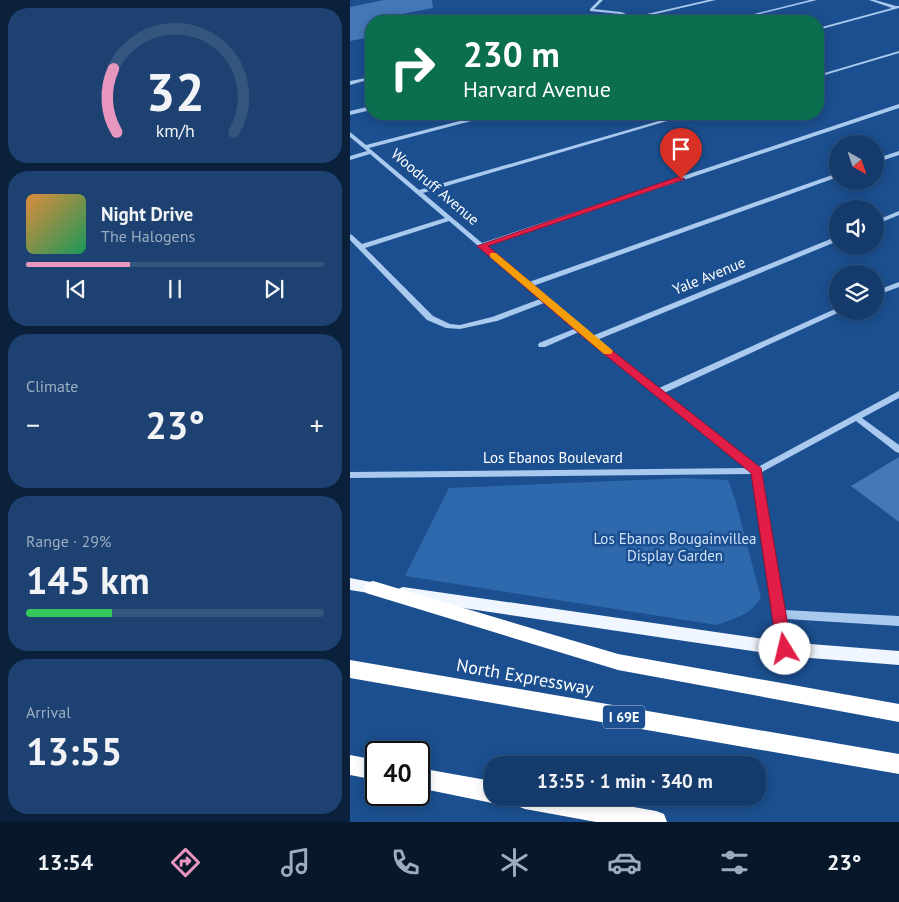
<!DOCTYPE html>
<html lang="en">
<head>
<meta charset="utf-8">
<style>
	body { margin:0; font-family:"PT Sans",sans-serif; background:#1d4271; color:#f1f3f6; height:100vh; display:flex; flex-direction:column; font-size:19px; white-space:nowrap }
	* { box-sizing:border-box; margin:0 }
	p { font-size:16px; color:#9dadc1 }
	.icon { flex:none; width:28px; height:28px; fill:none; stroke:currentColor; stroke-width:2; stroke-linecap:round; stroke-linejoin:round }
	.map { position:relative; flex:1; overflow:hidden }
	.side { display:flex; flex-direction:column; gap:8px; padding:8px; background:#0b203b; width:350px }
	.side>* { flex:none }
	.banner { position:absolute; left:15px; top:15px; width:459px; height:105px; border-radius:20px; box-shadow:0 2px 12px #0003,0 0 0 1px #33557e; background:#0b6e4f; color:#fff; overflow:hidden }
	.needle { width:32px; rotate:140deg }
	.fabs { position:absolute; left:479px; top:135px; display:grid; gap:10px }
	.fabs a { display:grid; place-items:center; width:55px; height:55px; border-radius:50%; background:#143b6b; box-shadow:0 2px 12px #0003,0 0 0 1px #33557e; font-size:25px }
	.speed { position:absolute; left:15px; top:741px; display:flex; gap:10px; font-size:25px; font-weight:700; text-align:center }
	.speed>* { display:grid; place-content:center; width:65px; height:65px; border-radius:50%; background:#143b6b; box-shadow:0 2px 12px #0003,0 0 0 1px #33557e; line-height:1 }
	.speed .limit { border:2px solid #111; border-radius:8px; background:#fff; color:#111 }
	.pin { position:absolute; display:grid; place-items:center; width:42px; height:42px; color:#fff; margin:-51px -21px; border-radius:50% 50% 50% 0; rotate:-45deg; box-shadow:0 0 5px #0007 }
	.pin .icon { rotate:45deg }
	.me { position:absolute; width:55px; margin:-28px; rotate:351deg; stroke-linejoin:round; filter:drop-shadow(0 0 4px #0008) }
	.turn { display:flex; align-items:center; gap:18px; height:105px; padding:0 15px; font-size:22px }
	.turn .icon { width:65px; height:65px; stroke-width:2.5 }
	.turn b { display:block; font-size:35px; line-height:42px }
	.big { font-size:38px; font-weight:700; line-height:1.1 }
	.side .widget { flex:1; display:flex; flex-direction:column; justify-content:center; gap:8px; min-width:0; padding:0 18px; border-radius:20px; background:#1d4271 }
	.side .dial { align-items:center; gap:0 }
	.dial svg { height:130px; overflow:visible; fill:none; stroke:#33557e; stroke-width:7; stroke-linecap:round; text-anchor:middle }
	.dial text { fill:#f1f3f6; stroke:none }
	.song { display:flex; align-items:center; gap:15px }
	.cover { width:60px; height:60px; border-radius:8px; background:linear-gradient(135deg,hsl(30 70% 55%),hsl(150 70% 35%)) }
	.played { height:5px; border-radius:2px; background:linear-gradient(90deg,#e797bd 35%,#33557e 35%) }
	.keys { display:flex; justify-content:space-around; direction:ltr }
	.heat { display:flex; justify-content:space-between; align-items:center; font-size:28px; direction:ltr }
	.charge { height:8px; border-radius:4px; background:linear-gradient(90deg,#34c759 29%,#33557e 0) }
	.trip { position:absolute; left:134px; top:756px; width:282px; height:50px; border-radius:20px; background:#143b6b; box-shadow:0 2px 12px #0003,0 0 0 1px #33557e; font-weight:700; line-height:50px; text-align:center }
	.menu { display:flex; height:80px; justify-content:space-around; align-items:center; background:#08182b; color:#9dadc1 }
	.menu .icon { width:35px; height:35px }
	.menu .active { color:#e797bd }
	.menu b { font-size:22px; color:#f1f3f6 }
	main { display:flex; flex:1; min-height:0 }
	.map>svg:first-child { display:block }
	.green { fill:#2e69ad }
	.building { fill:#4478b7 }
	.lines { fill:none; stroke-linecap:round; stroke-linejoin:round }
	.minor { fill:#a9c9ee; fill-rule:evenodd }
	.major { fill:#f0f6ff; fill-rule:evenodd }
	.highway { fill:#fff; fill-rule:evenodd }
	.route { fill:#e11d48; stroke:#92132f }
	.slow { fill:#f59e0b }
	.labels { text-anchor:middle; stroke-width:5; stroke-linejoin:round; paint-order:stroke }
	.shield { fill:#1b4f8f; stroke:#bbcadd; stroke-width:1 }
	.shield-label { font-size:14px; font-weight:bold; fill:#fff }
	.street-label { font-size:15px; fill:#fff; stroke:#1b4f8f }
	.park-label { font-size:15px; fill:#cfe3fa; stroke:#1b4f8f }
	.near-street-label { font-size:18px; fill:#fff; stroke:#1b4f8f }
</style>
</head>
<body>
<main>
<section class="side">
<div class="widget dial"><svg viewBox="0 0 100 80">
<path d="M14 69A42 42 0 1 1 86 69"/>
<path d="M14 69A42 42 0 0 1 12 30" stroke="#e797bd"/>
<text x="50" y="56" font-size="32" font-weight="700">32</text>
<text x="50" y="72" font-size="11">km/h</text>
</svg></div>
<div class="widget">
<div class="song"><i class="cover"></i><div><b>Night Drive</b><p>The Halogens</p></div></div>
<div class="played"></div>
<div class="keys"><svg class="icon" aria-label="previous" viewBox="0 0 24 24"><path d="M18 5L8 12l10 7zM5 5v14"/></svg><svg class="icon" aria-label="pause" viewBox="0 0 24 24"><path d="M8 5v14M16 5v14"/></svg><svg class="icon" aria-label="next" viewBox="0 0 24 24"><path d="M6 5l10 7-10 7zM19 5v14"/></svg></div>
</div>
<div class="widget"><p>Climate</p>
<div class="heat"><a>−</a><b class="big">23°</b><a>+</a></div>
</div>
<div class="widget"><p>Range · 29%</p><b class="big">145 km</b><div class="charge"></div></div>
<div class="widget"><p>Arrival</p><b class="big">13:55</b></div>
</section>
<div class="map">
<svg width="549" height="822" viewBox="0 0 549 822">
	<rect width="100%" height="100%" fill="#1b4f8f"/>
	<path class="green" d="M 336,478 L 378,480 L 385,499 L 411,598 C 400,615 386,618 367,625 L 55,576 L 99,488 Z"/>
	<path class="building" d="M 34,0 L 82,0 L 83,8 L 21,20 L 21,37 L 0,41 L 0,7 Z
		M 549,457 L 549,522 L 501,486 Z"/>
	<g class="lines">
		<path class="minor" d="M 249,0 L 253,0 L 244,9 L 271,12 L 284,17 L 358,0 L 366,0 L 275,21 L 268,21 L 279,18 L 270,14 L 240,11 L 240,9 Z
			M 460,0 L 467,0 L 382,21 L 376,21 Z
			M 519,0 L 525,0 L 546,6 L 549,6 L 549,8 L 468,30 L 468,28 L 542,8 Z
			M 549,51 L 549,53 L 468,77 L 468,75 Z
			M 21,77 L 21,79 L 0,85 L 0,81 Z
			M 549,104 L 549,108 L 136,246 L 179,282 L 488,173 L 488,177 L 183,286 L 242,336 L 488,236 L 488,241 L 247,340 L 309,388 L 485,309 L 488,309 L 488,311 L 492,311 L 314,393 L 408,467 L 549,391 L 549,398 L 512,418 L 549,445 L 549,453 L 546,452 L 506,421 L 412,472 L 434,610 L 549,616 L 549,626 L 436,619 L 441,649 L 439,652 L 435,654 L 431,652 L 423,614 L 403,474 L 0,478 L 0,472 L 397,468 L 229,332 L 195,347 L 189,347 L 188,345 L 189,343 L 224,329 L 194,303 L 147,321 L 110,329 L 96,328 L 77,320 L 0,240 L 0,234 L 2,235 L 12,244 L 95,218 L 20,154 L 0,160 L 0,156 L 17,151 L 0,137 L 0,132 L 16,145 L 137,114 L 145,114 L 144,115 L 19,148 L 69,190 L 333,114 L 341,114 L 73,193 L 132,243 ZM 99,221 L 190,299 L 142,317 L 110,325 L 100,324 L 83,316 L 15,248 Z
			M 21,106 L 21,110 L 0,115 L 0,111 Z
			M 549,151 L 549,155 L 525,163 L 525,159 Z
			M 549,211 L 549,215 L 525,225 L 525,221 Z
			M 549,282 L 549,287 L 525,296 L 525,291 Z"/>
		<path class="major" d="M 0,578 L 36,585 L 39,589 L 36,593 L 31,595 L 0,590 Z
			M 53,587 L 435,642 L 549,651 L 549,665 L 435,656 L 53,599 L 48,597 L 45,593 L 48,589 Z"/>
		<path class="highway" d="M 23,581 L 268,654 L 549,704 L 549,722 L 268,670 L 16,593 L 14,588 L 16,583 Z
			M 0,660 L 549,754 L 549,774 L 0,678 Z
			M 0,755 L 26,760 L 26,780 L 0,775 Z
			M 69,768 L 142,781 L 142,798 L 151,798 L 142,803 L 69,788 Z
			M 164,798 L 233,798 L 306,811 L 314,814 L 317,822 L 246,822 L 175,809 L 167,806 Z"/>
	</g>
	<path class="route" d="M 328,177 L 335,179 L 138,246 L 245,337 L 411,468 L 442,649 L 440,653 L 435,655 L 429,653 L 427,649 L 401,473 L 238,341 L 127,246 Z"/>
	<path class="slow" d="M 140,253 L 146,253 L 261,349 L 263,351 L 261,354 L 254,354 L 140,257 Z"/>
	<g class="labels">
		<rect class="shield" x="253" y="705.5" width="42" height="23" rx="4"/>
		<g class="shield-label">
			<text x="274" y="722">I 69E</text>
		</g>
		<g class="street-label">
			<text transform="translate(85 187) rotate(40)" y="5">Woodruff Avenue</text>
			<text transform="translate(359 276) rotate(-22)" y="5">Yale Avenue</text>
			<text x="203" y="463">Los Ebanos Boulevard</text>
		</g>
		<g class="park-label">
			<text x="325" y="544">Los Ebanos Bougainvillea<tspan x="325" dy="17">Display Garden</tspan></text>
		</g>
		<g class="near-street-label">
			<text transform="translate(175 677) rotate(10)" y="6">North Expressway</text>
		</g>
	</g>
</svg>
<div class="fabs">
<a><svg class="needle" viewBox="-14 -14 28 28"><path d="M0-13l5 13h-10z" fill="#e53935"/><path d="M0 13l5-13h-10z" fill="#9dadc1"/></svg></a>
<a><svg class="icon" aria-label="sound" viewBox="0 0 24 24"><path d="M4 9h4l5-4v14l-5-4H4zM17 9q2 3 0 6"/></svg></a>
<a><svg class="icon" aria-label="layers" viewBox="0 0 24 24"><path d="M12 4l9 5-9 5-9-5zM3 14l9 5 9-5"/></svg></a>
</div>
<div class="speed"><div class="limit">40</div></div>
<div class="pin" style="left:331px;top:179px;background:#d93025"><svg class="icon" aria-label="arrive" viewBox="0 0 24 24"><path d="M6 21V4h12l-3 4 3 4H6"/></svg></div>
<svg class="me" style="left:435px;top:649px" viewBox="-20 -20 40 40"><circle r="19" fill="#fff"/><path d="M0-13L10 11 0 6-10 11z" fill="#e11d48"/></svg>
<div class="trip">13:55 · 1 min · 340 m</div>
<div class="banner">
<div class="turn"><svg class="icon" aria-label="right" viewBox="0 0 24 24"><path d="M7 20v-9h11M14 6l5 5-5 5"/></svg><div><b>230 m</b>Harvard Avenue</div></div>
</div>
</div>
</main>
<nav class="menu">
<b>13:54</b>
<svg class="icon active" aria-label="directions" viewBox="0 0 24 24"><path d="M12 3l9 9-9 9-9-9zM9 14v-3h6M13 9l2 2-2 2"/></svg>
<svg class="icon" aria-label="music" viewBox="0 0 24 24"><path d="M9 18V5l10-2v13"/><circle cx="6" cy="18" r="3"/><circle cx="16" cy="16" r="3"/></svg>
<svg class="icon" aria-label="phone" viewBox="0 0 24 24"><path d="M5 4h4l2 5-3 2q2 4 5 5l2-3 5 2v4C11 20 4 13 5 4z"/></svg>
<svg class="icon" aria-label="climate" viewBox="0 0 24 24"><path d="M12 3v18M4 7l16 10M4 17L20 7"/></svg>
<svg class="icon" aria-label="car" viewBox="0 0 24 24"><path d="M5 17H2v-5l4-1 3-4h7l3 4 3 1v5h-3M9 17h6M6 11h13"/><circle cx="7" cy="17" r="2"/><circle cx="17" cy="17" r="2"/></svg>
<svg class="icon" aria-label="filters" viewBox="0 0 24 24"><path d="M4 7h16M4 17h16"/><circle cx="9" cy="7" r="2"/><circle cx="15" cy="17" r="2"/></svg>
<b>23°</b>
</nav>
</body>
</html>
